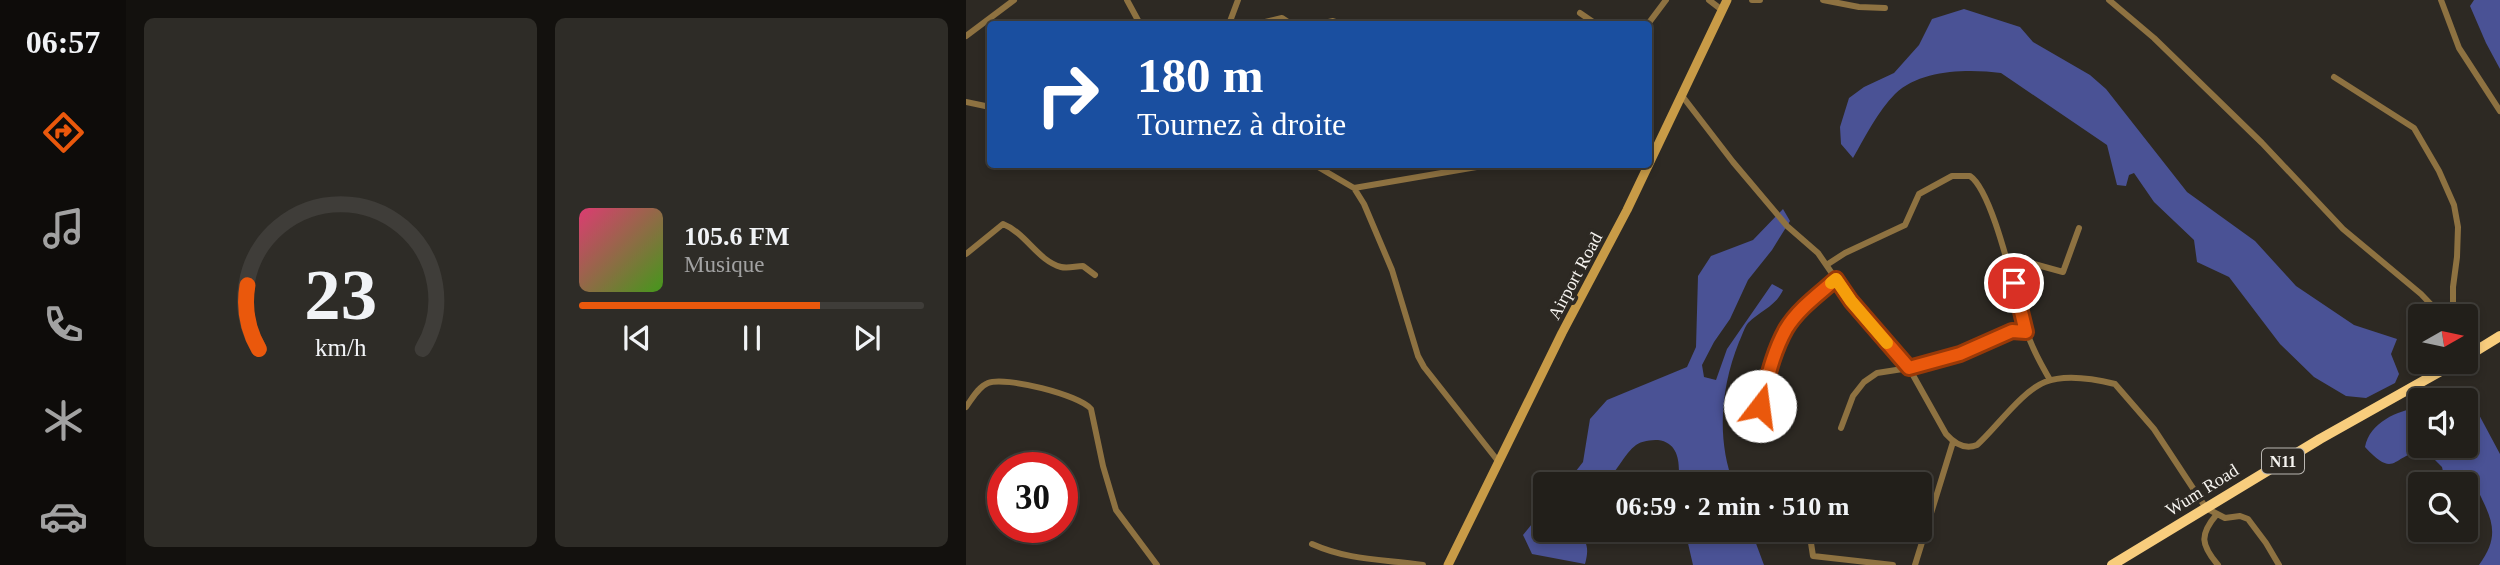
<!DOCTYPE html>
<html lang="fr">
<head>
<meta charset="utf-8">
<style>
	body { margin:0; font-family:Georgia,serif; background:#2e2c27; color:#f1f3f6; height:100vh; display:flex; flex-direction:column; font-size:26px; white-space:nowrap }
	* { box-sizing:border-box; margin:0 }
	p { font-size:23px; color:#a2a2a2 }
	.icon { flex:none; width:38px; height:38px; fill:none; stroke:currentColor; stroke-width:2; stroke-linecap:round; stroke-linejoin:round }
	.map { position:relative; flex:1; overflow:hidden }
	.panel { display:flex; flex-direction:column; gap:18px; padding:18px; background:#13110e; width:840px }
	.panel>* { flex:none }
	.top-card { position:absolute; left:21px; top:21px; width:665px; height:147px; border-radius:7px; box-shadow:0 4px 10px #0003,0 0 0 2px #3f3d39; background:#1a4fa0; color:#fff; overflow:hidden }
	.needle { width:46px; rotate:81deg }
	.buttons { position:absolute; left:1442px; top:304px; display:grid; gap:14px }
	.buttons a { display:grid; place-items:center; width:70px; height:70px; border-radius:7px; background:#221f1a; box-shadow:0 4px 10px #0003,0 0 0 2px #3f3d39; font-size:35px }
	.speed { position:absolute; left:21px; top:452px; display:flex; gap:14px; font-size:35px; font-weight:700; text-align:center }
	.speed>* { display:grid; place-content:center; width:91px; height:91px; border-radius:50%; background:#221f1a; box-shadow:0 4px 10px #0003,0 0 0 2px #3f3d39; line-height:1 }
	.speed .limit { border:10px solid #d22; background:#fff; color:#111 }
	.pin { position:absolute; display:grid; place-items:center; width:60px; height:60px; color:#fff; margin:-30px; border:4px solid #fff; border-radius:50%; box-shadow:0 2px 7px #0007 }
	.me { position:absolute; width:77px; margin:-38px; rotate:15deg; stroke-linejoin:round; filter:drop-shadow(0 0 5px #0008) }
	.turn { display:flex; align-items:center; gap:24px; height:147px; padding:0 35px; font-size:32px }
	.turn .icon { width:91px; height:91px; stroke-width:2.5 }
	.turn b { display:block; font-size:49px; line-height:60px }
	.panel .widget { flex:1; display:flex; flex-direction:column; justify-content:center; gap:10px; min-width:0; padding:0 24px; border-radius:10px; background:#2e2c27 }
	.panel .dial { align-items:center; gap:0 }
	.dial svg { height:182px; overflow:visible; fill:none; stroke:#3f3d39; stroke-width:7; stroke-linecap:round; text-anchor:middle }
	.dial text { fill:#f1f3f6; stroke:none }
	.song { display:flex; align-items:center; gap:21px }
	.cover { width:84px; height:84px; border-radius:10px; background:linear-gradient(135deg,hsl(340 70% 55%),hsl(100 70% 35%)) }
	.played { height:7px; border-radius:4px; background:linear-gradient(90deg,#ea580c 70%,#3f3d39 70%) }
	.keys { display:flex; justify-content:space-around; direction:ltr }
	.panel .tiles { flex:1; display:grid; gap:18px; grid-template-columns:repeat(2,1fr) }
	.trip { position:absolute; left:567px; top:472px; width:399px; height:70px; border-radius:7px; background:#221f1a; box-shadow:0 4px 10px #0003,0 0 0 2px #3f3d39; font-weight:800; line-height:70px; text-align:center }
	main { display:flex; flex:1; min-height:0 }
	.tabs { display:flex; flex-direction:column; width:126px; justify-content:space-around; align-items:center; background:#0e0c0a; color:#a2a2a2 }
	.tabs .icon { width:49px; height:49px }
	.tabs .selected { color:#ea580c }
	.tabs b { font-size:32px; color:#f1f3f6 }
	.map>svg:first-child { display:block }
	.forest { fill:#4a5295 }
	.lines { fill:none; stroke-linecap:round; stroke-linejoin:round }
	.minor { stroke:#8e7241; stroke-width:6 }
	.secondary { stroke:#c89b47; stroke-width:9 }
	.trunk { stroke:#f8cd7d; stroke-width:10 }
	.route-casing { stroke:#983908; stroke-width:18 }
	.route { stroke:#ea580c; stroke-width:12 }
	.slow { stroke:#f59e0b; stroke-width:12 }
	.labels { text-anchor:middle; stroke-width:7; stroke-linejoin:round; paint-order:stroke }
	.shield { fill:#2d2923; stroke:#bab7b2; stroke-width:2 }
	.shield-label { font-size:16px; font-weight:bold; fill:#f6f4f0 }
	.street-label { font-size:18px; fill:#f6f4f0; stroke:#2d2923 }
</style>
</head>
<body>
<main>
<nav class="tabs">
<b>06:57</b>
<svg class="icon selected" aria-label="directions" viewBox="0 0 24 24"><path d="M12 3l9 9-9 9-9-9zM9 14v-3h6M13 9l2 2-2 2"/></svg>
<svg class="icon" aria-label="music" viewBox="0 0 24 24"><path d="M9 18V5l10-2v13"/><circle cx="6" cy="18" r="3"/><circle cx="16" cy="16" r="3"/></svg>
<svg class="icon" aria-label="phone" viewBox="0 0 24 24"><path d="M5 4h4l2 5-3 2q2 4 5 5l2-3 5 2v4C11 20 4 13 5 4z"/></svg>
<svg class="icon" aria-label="climate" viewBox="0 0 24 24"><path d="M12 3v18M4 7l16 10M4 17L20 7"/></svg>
<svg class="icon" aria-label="car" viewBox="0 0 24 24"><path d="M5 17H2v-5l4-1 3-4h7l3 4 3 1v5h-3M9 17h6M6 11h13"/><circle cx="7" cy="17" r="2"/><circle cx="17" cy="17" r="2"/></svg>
</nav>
<section class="panel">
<div class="tiles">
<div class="widget dial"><svg viewBox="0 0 100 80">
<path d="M14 69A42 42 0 1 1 86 69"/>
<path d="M14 69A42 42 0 0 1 9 41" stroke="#ea580c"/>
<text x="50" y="56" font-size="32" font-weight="700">23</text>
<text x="50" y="72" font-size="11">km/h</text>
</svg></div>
<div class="widget">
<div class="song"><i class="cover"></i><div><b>105.6 FM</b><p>Musique</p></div></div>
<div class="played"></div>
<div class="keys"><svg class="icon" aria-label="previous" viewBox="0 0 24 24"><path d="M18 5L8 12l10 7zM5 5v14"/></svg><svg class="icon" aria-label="pause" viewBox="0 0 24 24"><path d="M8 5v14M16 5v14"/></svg><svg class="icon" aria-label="next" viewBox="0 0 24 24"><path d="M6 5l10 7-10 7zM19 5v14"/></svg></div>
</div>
</div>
</section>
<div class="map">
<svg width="1534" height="565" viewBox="0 0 1534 565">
	<rect width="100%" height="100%" fill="#2d2923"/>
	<path class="forest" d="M 1508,0 L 1534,0 L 1534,69 L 1520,43 L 1504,6 Z
		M 998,9 L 1054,27 L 1067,42 L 1124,75 L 1140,89 L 1221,192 L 1289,241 L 1330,286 L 1388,325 L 1431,339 L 1425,354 L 1433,374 L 1429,383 L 1400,398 L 1380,396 L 1348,377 L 1314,344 L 1263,277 L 1231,262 L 1228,240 L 1188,202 L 1168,173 L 1163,175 L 1160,186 L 1151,185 L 1141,145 L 1035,73 C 1003,69 955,69 929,94 C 912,111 899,137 887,158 L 875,144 L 874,127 L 883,98 L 898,87 L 928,73 L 953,45 L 966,19 Z
		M 817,209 L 824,221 L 806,250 L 782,280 L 764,319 L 748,342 L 736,365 L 738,377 L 750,380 L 761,349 L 806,284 L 817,290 C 810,306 794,311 782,323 C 778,328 776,336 773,342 C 755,387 750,439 768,485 L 712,485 C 714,467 715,443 692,440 C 685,440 675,441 670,445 C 659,453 649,474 638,485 L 599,485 L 617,462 L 624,419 L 641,400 L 721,367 L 730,347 L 732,276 L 745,256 L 787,240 Z
		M 1500,405 L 1511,411 L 1534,454 L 1534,565 L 1513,565 C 1534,536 1527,521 1512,491 L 1500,498 L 1500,485 L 1480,485 L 1476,467 L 1461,452 C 1426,450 1432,483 1399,447 C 1404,422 1431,411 1454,407 L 1454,446 L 1500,446 Z
		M 579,508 L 579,530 L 611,530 C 622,542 623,549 619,564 L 566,554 L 557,535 Z
		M 712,530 L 785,530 L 798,565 L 727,565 L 721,539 Z"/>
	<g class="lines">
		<path class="minor" d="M 161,0 L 174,24
			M 743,0 L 756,10
			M 786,0 L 794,0
			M 857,0 L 893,7 L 919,8
			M 1143,0 L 1188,38 L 1296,143 L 1377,229 L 1455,294 L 1477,317
			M 1475,0 L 1493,48 L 1534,111
			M 614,13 L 630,24
			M 263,24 L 272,0
			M 291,24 L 316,18 L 325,24
			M 354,24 L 367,21 L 376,24
			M 682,24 L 700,0
			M 0,36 L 48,0
			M 1368,77 L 1448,128 L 1473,171 L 1488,205 L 1492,227 L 1491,257 L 1487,287 L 1487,317
			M 717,97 L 767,162 L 821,226 L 852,253 L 885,301 L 943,368 L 980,434 C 988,443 999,450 1011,445 C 1030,428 1056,391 1079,382 C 1099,374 1129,379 1149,384 L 1188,429 L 1240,508 L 1259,518 L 1274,516 L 1282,519 L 1300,543 L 1313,565
			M 0,102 L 24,107
			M 347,164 L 388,188 L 398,204 L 426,270 L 452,356 L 458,367 L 532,461
			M 388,188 L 528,164
			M 0,254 L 37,224 C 60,233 72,261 95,267 C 102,269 110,266 117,266 L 129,275
			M 1042,262 L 1068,264 L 1097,272 L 1113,228
			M 862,264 L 879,253 L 939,225 L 953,194 L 986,176 L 1004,176 C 1028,192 1050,300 1061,332 C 1066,349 1075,364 1084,380
			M 0,407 C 6,399 12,387 22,383 C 39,376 114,395 125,409 L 137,466 L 150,510 L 191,565
			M 800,424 L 794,406 L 812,347 L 821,328 L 840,305 L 870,279
			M 875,428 L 887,396 L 898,382 L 911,373 L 943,368 L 994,354 L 1046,331 L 1060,332
			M 1251,514 C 1233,535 1235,545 1252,565
			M 843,530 L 847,556 L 927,565
			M 346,544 C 384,561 418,559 457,565
			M 949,565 L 987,442"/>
		<path class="secondary" d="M 482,565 L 596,333 L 661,210 L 761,0"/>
		<path class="trunk" d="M 1500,357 L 1534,336
			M 1146,565 L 1354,439 L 1491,362"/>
	</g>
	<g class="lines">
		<defs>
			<path id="route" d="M 794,406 C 801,380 807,352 820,329 C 832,309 853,294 870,279 L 885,301 L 943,368 L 994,354 L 1046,331 L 1060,332 L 1048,283"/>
		</defs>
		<use href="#route" class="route-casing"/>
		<use href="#route" class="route"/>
		<path class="slow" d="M 865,283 L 870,279 L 885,301 L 921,343"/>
	</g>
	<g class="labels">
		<rect class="shield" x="1296" y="448.5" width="42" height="25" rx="5"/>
		<g class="shield-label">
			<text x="1317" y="467">N11</text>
		</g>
		<g class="street-label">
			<text transform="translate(609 276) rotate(-62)" y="6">Airport Road</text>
			<text transform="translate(1236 490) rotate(-32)" y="6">Wum Road</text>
		</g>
	</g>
</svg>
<div class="buttons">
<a><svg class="needle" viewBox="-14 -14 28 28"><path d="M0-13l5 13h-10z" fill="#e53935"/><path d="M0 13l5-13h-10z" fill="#a2a2a2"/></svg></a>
<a><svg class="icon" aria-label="sound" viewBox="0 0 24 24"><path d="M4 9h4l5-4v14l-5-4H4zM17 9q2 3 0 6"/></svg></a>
<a><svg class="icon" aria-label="search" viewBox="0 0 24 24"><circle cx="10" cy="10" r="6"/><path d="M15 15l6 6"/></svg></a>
</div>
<div class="speed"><div class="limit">30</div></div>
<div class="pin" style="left:1048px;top:283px;background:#d93025"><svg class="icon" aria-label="arrive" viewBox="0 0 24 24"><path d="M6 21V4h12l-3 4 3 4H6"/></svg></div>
<svg class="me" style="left:794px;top:406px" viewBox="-20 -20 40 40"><circle r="19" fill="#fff"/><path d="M0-13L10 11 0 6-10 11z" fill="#ea580c"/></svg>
<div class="trip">06:59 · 2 min · 510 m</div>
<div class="top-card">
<div class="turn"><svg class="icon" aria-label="right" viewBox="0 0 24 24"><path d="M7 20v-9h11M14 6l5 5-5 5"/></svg><div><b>180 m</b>Tournez à droite</div></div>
</div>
</div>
</main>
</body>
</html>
